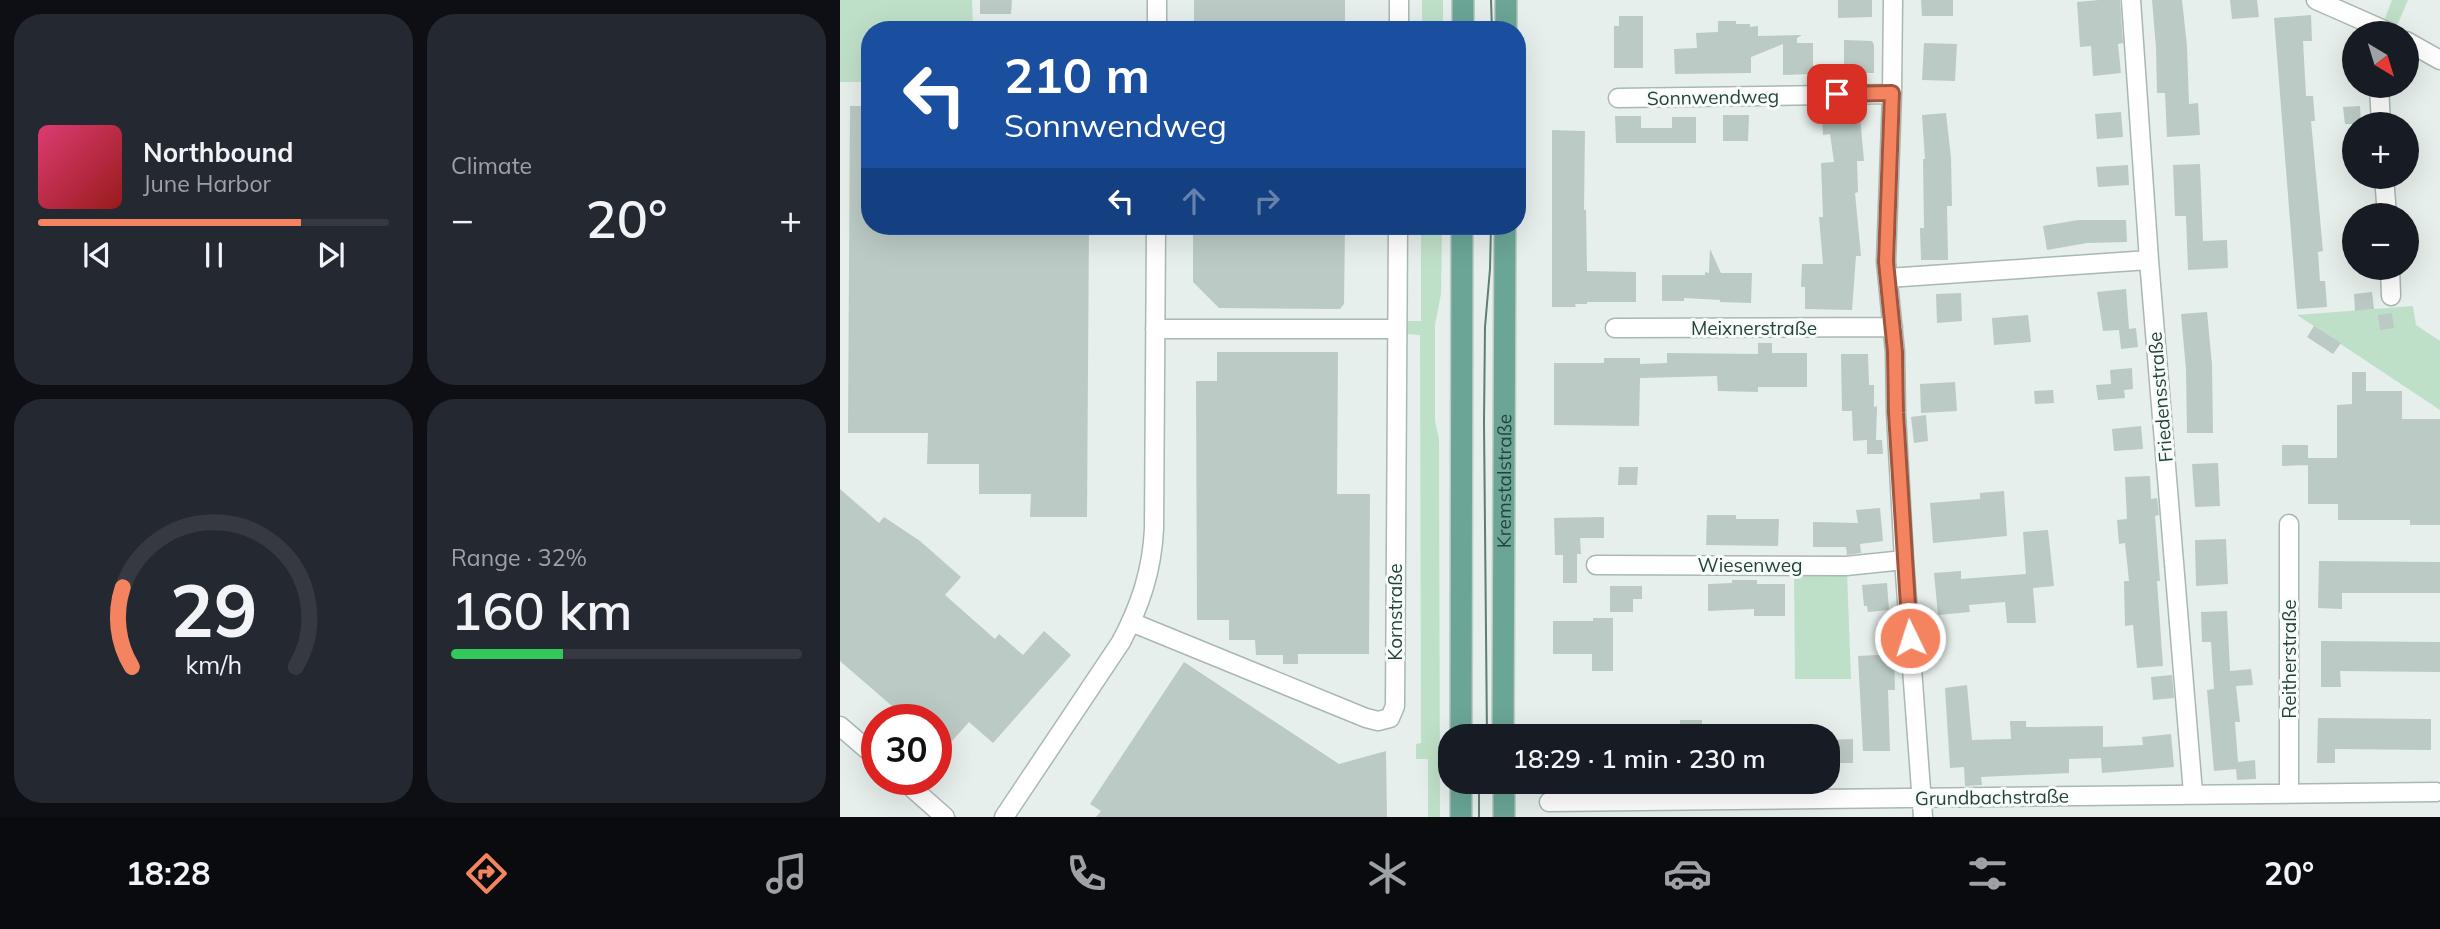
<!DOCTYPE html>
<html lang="en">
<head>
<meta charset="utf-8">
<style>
	body { margin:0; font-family:Mulish,sans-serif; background:#242831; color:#f1f3f6; height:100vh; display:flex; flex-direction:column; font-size:26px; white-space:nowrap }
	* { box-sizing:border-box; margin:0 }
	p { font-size:23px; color:#9ea1a6 }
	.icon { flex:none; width:38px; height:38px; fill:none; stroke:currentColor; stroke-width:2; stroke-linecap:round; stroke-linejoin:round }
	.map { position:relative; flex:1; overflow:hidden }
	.side { display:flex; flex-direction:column; gap:14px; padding:14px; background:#0d0f14; width:840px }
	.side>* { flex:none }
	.hud { position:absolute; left:21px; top:21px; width:665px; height:214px; border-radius:28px; box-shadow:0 7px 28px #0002; background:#1a4fa0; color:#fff; overflow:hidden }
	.needle { width:46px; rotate:142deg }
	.buttons { position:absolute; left:1502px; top:21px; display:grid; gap:14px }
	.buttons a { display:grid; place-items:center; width:77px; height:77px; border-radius:50%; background:#171b24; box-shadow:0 7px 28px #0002; font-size:35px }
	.speed { position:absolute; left:21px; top:704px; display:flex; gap:14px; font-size:35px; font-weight:700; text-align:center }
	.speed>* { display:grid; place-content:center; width:91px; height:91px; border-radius:50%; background:#171b24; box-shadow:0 7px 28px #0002; line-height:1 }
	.speed .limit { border:10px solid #d22; background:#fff; color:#111 }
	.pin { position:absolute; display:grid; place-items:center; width:60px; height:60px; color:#fff; margin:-30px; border-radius:14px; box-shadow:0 4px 10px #0006 }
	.me { position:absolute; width:77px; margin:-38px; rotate:356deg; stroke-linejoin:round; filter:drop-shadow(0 0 5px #0008) }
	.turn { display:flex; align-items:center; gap:24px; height:147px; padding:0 28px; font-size:32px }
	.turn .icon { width:91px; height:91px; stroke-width:2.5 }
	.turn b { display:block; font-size:49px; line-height:60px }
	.lanes { display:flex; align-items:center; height:66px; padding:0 28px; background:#0003; justify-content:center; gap:35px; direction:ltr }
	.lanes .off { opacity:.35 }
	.big { font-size:52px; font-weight:600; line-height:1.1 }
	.side .card { flex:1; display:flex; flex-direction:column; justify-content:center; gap:10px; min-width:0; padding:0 24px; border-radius:28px; background:#242831 }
	.side .dial { align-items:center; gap:0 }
	.dial svg { height:182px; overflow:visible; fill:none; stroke:#363941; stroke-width:7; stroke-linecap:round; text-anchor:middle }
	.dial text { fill:#f1f3f6; stroke:none }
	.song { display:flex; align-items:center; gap:21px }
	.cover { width:84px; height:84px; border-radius:10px; background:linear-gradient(135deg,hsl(340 70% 55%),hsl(0 70% 35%)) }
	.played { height:7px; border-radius:4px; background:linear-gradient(90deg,#f4845f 75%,#363941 75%) }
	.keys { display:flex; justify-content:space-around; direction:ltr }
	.heat { display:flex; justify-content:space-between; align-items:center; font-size:38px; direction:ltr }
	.charge { height:10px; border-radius:5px; background:linear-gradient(90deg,#34c759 32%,#363941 0) }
	.side .tiles { flex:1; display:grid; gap:14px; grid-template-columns:repeat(2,1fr) }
	.trip { position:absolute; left:598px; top:724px; width:402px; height:70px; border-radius:28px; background:#171b24; box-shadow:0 7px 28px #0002; font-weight:600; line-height:70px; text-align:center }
	.tab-bar { display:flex; height:112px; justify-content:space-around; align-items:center; background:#090b0e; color:#9ea1a6 }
	.tab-bar .icon { width:49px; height:49px }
	.tab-bar .selected { color:#f4845f }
	.tab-bar b { font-size:32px; color:#f1f3f6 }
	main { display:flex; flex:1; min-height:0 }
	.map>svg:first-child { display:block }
	.green { fill:#bfe0c8 }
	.building { fill:#bbcac4 }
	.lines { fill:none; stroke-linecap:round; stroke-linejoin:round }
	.minor-casing { stroke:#a8b8b2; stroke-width:21 }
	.major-casing { stroke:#c2cac8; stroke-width:24 }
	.minor { stroke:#fff; stroke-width:18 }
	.major { stroke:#6aa596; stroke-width:21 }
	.tram { stroke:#5f7d75; stroke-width:2 }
	.route-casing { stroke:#9f563e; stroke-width:18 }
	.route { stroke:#f4845f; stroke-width:12 }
	.labels { text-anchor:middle; stroke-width:6; stroke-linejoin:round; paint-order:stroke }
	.street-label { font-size:19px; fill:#24423a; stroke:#f7fbf9 }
</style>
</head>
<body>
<main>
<section class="side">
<div class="tiles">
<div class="card">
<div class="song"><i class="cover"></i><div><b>Northbound</b><p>June Harbor</p></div></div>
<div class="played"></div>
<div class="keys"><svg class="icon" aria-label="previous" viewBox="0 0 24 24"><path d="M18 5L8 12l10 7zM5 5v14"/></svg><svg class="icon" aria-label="pause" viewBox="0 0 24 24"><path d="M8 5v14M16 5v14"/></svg><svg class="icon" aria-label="next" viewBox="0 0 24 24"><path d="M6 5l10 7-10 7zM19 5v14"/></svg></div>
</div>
<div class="card"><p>Climate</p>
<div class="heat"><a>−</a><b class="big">20°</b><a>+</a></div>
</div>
<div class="card dial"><svg viewBox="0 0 100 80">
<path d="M14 69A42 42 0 1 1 86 69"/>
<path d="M14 69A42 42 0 0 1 10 34" stroke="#f4845f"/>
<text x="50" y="56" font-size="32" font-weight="700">29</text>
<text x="50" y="72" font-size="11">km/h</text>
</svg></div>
<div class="card"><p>Range · 32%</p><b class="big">160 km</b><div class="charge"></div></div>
</div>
</section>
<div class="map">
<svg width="1600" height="817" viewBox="0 0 1600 817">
	<rect width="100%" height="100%" fill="#e6efeb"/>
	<path class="green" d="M 0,0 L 132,0 L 133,30 L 30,30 L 30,82 L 0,82 Z
		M 582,0 L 603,0 L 603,30 L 582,30 Z
		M 1552,0 L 1568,0 L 1556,28 L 1544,21 Z
		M 581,226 L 602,226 L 601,294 L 595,325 L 595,421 L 599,439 L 600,817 L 588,817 L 588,759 L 576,759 L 576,744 L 581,743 L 580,335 L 566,334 L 566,321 L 581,321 Z
		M 1573,306 L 1576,325 L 1600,341 L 1600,410 L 1457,315 Z
		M 954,571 L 1007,572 L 1011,679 L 955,679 Z"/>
	<path class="building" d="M 140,0 L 172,0 L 171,14 L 140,14 Z
		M 354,0 L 505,0 L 505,30 L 354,30 Z
		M 998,0 L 1032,0 L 1032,17 L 998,18 Z
		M 1081,0 L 1113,0 L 1113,16 L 1082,16 Z
		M 1259,0 L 1280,0 L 1283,43 L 1278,44 L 1281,73 L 1253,76 L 1251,46 L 1240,47 L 1237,2 Z
		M 1312,0 L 1342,0 L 1347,46 L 1349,104 L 1358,103 L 1360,135 L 1327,137 L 1325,93 L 1317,93 L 1316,48 Z
		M 1390,0 L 1417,0 L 1419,17 L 1392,19 Z
		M 1471,15 L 1472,41 L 1463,41 L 1466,96 L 1473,96 L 1475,121 L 1471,121 L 1483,251 L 1478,252 L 1480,281 L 1485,281 L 1487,307 L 1457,309 L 1434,18 Z
		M 779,16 L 803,16 L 803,68 L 774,68 L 774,26 L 779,26 Z
		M 878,21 L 896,21 L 896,24 L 910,24 L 910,27 L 918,26 L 918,36 L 962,35 L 957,38 L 957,43 L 973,43 L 973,74 L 943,75 L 943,44 L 911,57 L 911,73 L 835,74 L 834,49 L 857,48 L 856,33 L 878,32 Z
		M 1004,40 L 1032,41 L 1034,45 L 1034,73 L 1021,73 L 1021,83 L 1004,83 Z
		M 1084,43 L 1117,44 L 1115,81 L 1082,80 Z
		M 10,106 L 30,106 L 30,226 L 249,226 L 247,517 L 190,517 L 191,494 L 139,494 L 139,464 L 87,464 L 88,433 L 8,433 Z
		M 1520,106 L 1521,124 L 1505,124 L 1503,107 Z
		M 1281,112 L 1283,137 L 1257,139 L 1255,114 Z
		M 1106,113 L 1111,158 L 1112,206 L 1107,206 L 1108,260 L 1081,260 L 1080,228 L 1084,228 L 1083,159 L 1085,159 L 1082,115 Z
		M 883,115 L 909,115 L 908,141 L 883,141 Z
		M 775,116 L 801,116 L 801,128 L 832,128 L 832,117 L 856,117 L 856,143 L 776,143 Z
		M 1007,116 L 1020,116 L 1024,161 L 1017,161 L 1018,192 L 1015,193 L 1021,256 L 1016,256 L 1012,310 L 965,309 L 965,287 L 961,287 L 962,264 L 983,264 L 979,217 L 983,217 L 981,163 L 994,162 L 990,134 L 983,135 L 982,119 Z
		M 712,130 L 745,131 L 744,210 L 746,210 L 747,271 L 796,272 L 796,302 L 747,302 L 747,304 L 735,304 L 736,307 L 712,307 Z
		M 1360,164 L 1363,241 L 1387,240 L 1388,268 L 1348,270 L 1346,216 L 1335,216 L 1333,165 Z
		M 1288,165 L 1289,185 L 1258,187 L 1256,167 Z
		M 1238,220 L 1286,220 L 1287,242 L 1247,243 L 1207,250 L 1203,226 Z
		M 353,226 L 505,226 L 504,304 L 500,309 L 379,308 L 353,282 Z
		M 870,249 L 881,273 L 912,273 L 911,303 L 880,302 L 880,300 L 844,298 L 844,301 L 822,301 L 822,275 L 865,275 L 865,272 L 869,273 Z
		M 1286,289 L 1289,329 L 1296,328 L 1298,347 L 1281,349 L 1279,330 L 1263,331 L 1257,292 Z
		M 1532,292 L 1534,309 L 1515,311 L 1514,294 Z
		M 1121,293 L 1122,321 L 1097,323 L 1096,294 Z
		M 1367,312 L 1372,365 L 1373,433 L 1347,433 L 1346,370 L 1341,314 Z
		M 1552,313 L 1554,328 L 1540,330 L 1538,315 Z
		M 1188,315 L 1191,342 L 1154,345 L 1152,318 Z
		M 1474,326 L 1501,343 L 1493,354 L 1467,337 Z
		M 918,343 L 932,343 L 932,353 L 967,353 L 967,387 L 918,387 L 918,392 L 878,391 L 877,376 L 800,378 L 799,426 L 714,425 L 714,363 L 764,363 L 764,358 L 800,358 L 800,364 L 827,363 L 827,353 L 918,354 Z
		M 377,352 L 498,352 L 497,494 L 530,494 L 529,654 L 458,654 L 458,664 L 443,664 L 443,655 L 416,655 L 415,640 L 389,640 L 389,620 L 357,620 L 356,381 L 377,381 Z
		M 1001,354 L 1028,354 L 1029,385 L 1034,385 L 1034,407 L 1037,406 L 1036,440 L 1042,440 L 1043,454 L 1027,454 L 1027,440 L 1013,441 L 1012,411 L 1002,411 Z
		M 1292,368 L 1293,389 L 1284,390 L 1285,398 L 1258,400 L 1256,385 L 1271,384 L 1270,370 Z
		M 1512,372 L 1526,372 L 1526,391 L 1562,391 L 1562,419 L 1600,419 L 1600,525 L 1570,525 L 1570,520 L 1498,520 L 1498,504 L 1468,504 L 1468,458 L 1497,458 L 1497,405 L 1512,404 Z
		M 1115,382 L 1117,411 L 1081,413 L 1080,384 Z
		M 1213,390 L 1214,403 L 1195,404 L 1194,391 Z
		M 1086,415 L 1088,441 L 1074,443 L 1071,417 Z
		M 1301,426 L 1303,449 L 1274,451 L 1272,429 Z
		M 1442,445 L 1468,445 L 1468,465 L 1442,466 Z
		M 1378,463 L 1380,506 L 1355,507 L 1352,464 Z
		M 779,467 L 798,467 L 797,485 L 778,485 Z
		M 1310,476 L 1311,499 L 1317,498 L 1319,515 L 1315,516 L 1320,581 L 1317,581 L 1323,666 L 1297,668 L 1293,625 L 1285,626 L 1284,581 L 1289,581 L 1285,543 L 1279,544 L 1277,520 L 1287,519 L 1285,477 Z
		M 0,489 L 39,523 L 44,517 L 80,541 L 121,577 L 105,595 L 155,639 L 159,634 L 183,655 L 204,631 L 231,655 L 153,743 L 129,722 L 96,759 L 96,719 L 67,719 L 0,661 Z
		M 1164,491 L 1167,536 L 1093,543 L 1090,503 L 1140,499 L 1140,493 Z
		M 1040,508 L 1043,541 L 1020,544 L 1021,553 L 1007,555 L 1006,547 L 973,547 L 973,522 L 1018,523 L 1016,510 Z
		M 867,515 L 896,515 L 896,519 L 939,519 L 938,546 L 866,545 Z
		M 764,517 L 764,538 L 740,538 L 741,554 L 737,554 L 737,583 L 723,583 L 723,555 L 715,555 L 714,518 Z
		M 1208,530 L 1214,586 L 1193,588 L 1196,623 L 1167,623 L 1165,602 L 1129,605 L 1130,612 L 1098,615 L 1094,573 L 1121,571 L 1121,579 L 1186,574 L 1183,532 Z
		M 1386,539 L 1388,584 L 1356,586 L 1355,540 Z
		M 1479,561 L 1600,562 L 1600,593 L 1502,593 L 1502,609 L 1478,608 Z
		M 892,580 L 917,580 L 917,584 L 945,584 L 945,616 L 914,616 L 914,609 L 868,611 L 868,584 L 892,583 Z
		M 1047,583 L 1049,610 L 1028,612 L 1027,606 L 1024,606 L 1022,585 Z
		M 770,586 L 802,586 L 802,599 L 793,599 L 793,612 L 770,612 Z
		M 1387,611 L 1390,671 L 1411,669 L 1413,685 L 1396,686 L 1400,722 L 1395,722 L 1398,762 L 1415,760 L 1416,779 L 1397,780 L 1396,769 L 1374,771 L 1367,690 L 1374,689 L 1371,642 L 1362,642 L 1361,612 Z
		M 753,618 L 773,618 L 773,671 L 752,671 L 752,654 L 713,654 L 713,621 L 753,621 Z
		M 1481,641 L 1600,642 L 1600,672 L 1500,671 L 1501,687 L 1481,687 Z
		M 1054,654 L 1055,690 L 1048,690 L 1050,751 L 1023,751 L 1018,656 Z
		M 344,662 L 499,764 L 546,751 L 547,817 L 256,817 L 261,811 L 250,804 Z
		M 1332,675 L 1334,698 L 1313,700 L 1311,677 Z
		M 1127,685 L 1132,740 L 1171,739 L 1170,721 L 1186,721 L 1186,727 L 1263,726 L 1263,747 L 1303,745 L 1302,737 L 1331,734 L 1334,767 L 1262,773 L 1261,758 L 1229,759 L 1229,773 L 1141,777 L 1142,785 L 1125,786 L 1124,767 L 1110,768 L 1105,688 Z
		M 1478,718 L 1591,719 L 1591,750 L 1495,749 L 1495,763 L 1477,763 Z
		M 840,720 L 862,720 L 862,737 L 840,737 Z
		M 1013,739 L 1013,763 L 989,763 L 989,740 Z"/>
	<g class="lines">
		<defs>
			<path id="minor" d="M 1053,0 L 1052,94 L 1046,262 L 1055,352 L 1056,413 L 1064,560 L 1083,817
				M 1291,0 L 1309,260 L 1353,793
				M 1476,0 L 1551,33
				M 317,30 L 317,0
				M 559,30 L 559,0
				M 1566,41 L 1600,60
				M 1539,86 L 1541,124
				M 778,98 L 1052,94
				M 1544,177 L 1547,215
				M 1550,268 L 1551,296
				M 1048,278 L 1309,260
				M 775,328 L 1053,327
				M 315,329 L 557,329
				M 756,565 L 1006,566 L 1064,560
				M 291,622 L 526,718 L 538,721 L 550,718 L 555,706 L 558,226
				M 0,726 L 37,758
				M 62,779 L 105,817
				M 1449,793 L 1449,524
				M 709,802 L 1596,792
				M 164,817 L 281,642 C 300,606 312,571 314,529 L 316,226"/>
			<g id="major">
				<path d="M 623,30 L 623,0"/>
				<path d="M 666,30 L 666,0"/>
				<path d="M 621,737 L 622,226"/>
				<path id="s1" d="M 663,737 L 665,226"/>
				<path d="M 621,782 L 621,817"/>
				<path d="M 664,782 L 664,817"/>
			</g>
		</defs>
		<use href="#minor" class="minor-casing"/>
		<use href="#major" class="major-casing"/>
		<use href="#minor" class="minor"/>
		<use href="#major" class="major"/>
		<path class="tram" d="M 651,0 L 652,30
			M 647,737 L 644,422 L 645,327 L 650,269 L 651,226
			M 639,782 L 639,817"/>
	</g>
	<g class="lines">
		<defs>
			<path id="route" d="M 997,94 L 1052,93 L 1046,262 L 1055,352 L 1056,413 L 1070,638"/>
		</defs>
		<use href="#route" class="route-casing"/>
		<use href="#route" class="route"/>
	</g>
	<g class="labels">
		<g class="street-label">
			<text transform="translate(873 97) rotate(-1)" y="7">Sonnwendweg</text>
			<text x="914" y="335">Meixnerstraße</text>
			<text transform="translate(1320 397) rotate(-95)" y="7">Friedensstraße</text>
			<text dy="7" stroke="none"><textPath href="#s1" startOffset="256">Kremstalstraße</textPath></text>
			<text x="910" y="572">Wiesenweg</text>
			<text transform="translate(555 612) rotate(-90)" y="7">Kornstraße</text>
			<text transform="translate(1449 659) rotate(-90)" y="7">Reitherstraße</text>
			<text transform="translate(1152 797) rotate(-1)" y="7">Grundbachstraße</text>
		</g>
	</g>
</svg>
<div class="buttons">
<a><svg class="needle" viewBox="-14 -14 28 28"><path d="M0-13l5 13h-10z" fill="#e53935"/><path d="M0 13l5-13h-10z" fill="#9ea1a6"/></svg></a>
<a>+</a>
<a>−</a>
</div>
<div class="speed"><div class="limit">30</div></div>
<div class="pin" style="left:997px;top:94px;background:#d93025"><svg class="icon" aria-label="arrive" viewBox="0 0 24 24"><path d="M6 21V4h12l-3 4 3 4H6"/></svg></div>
<svg class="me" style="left:1070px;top:638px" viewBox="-20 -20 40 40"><circle r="17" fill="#f4845f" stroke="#fff" stroke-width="3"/><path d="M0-11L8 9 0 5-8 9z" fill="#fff"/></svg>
<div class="trip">18:29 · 1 min · 230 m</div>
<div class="hud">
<div class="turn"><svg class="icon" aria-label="left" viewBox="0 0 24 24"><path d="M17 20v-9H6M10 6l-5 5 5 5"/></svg><div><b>210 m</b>Sonnwendweg</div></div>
<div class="lanes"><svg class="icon" aria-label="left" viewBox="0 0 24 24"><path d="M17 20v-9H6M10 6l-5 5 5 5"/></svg><svg class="icon off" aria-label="ahead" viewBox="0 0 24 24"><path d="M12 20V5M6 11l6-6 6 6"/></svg><svg class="icon off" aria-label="right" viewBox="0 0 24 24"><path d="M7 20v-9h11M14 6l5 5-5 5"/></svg></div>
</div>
</div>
</main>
<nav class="tab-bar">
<b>18:28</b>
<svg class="icon selected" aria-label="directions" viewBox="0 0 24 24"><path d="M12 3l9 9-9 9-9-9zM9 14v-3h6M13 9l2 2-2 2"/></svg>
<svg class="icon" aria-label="music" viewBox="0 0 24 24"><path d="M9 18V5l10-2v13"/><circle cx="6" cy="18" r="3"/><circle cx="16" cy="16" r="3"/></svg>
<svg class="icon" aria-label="phone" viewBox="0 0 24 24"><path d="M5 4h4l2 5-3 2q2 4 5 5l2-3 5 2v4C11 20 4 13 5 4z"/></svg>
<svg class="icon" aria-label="climate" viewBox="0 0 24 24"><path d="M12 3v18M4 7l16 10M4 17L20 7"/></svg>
<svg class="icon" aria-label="car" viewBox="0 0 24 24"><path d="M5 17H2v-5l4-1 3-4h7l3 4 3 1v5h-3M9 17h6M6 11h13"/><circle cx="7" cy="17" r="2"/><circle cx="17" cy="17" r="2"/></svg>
<svg class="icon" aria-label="filters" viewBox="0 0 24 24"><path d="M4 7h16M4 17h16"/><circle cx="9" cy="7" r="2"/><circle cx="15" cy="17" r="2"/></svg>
<b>20°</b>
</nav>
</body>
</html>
